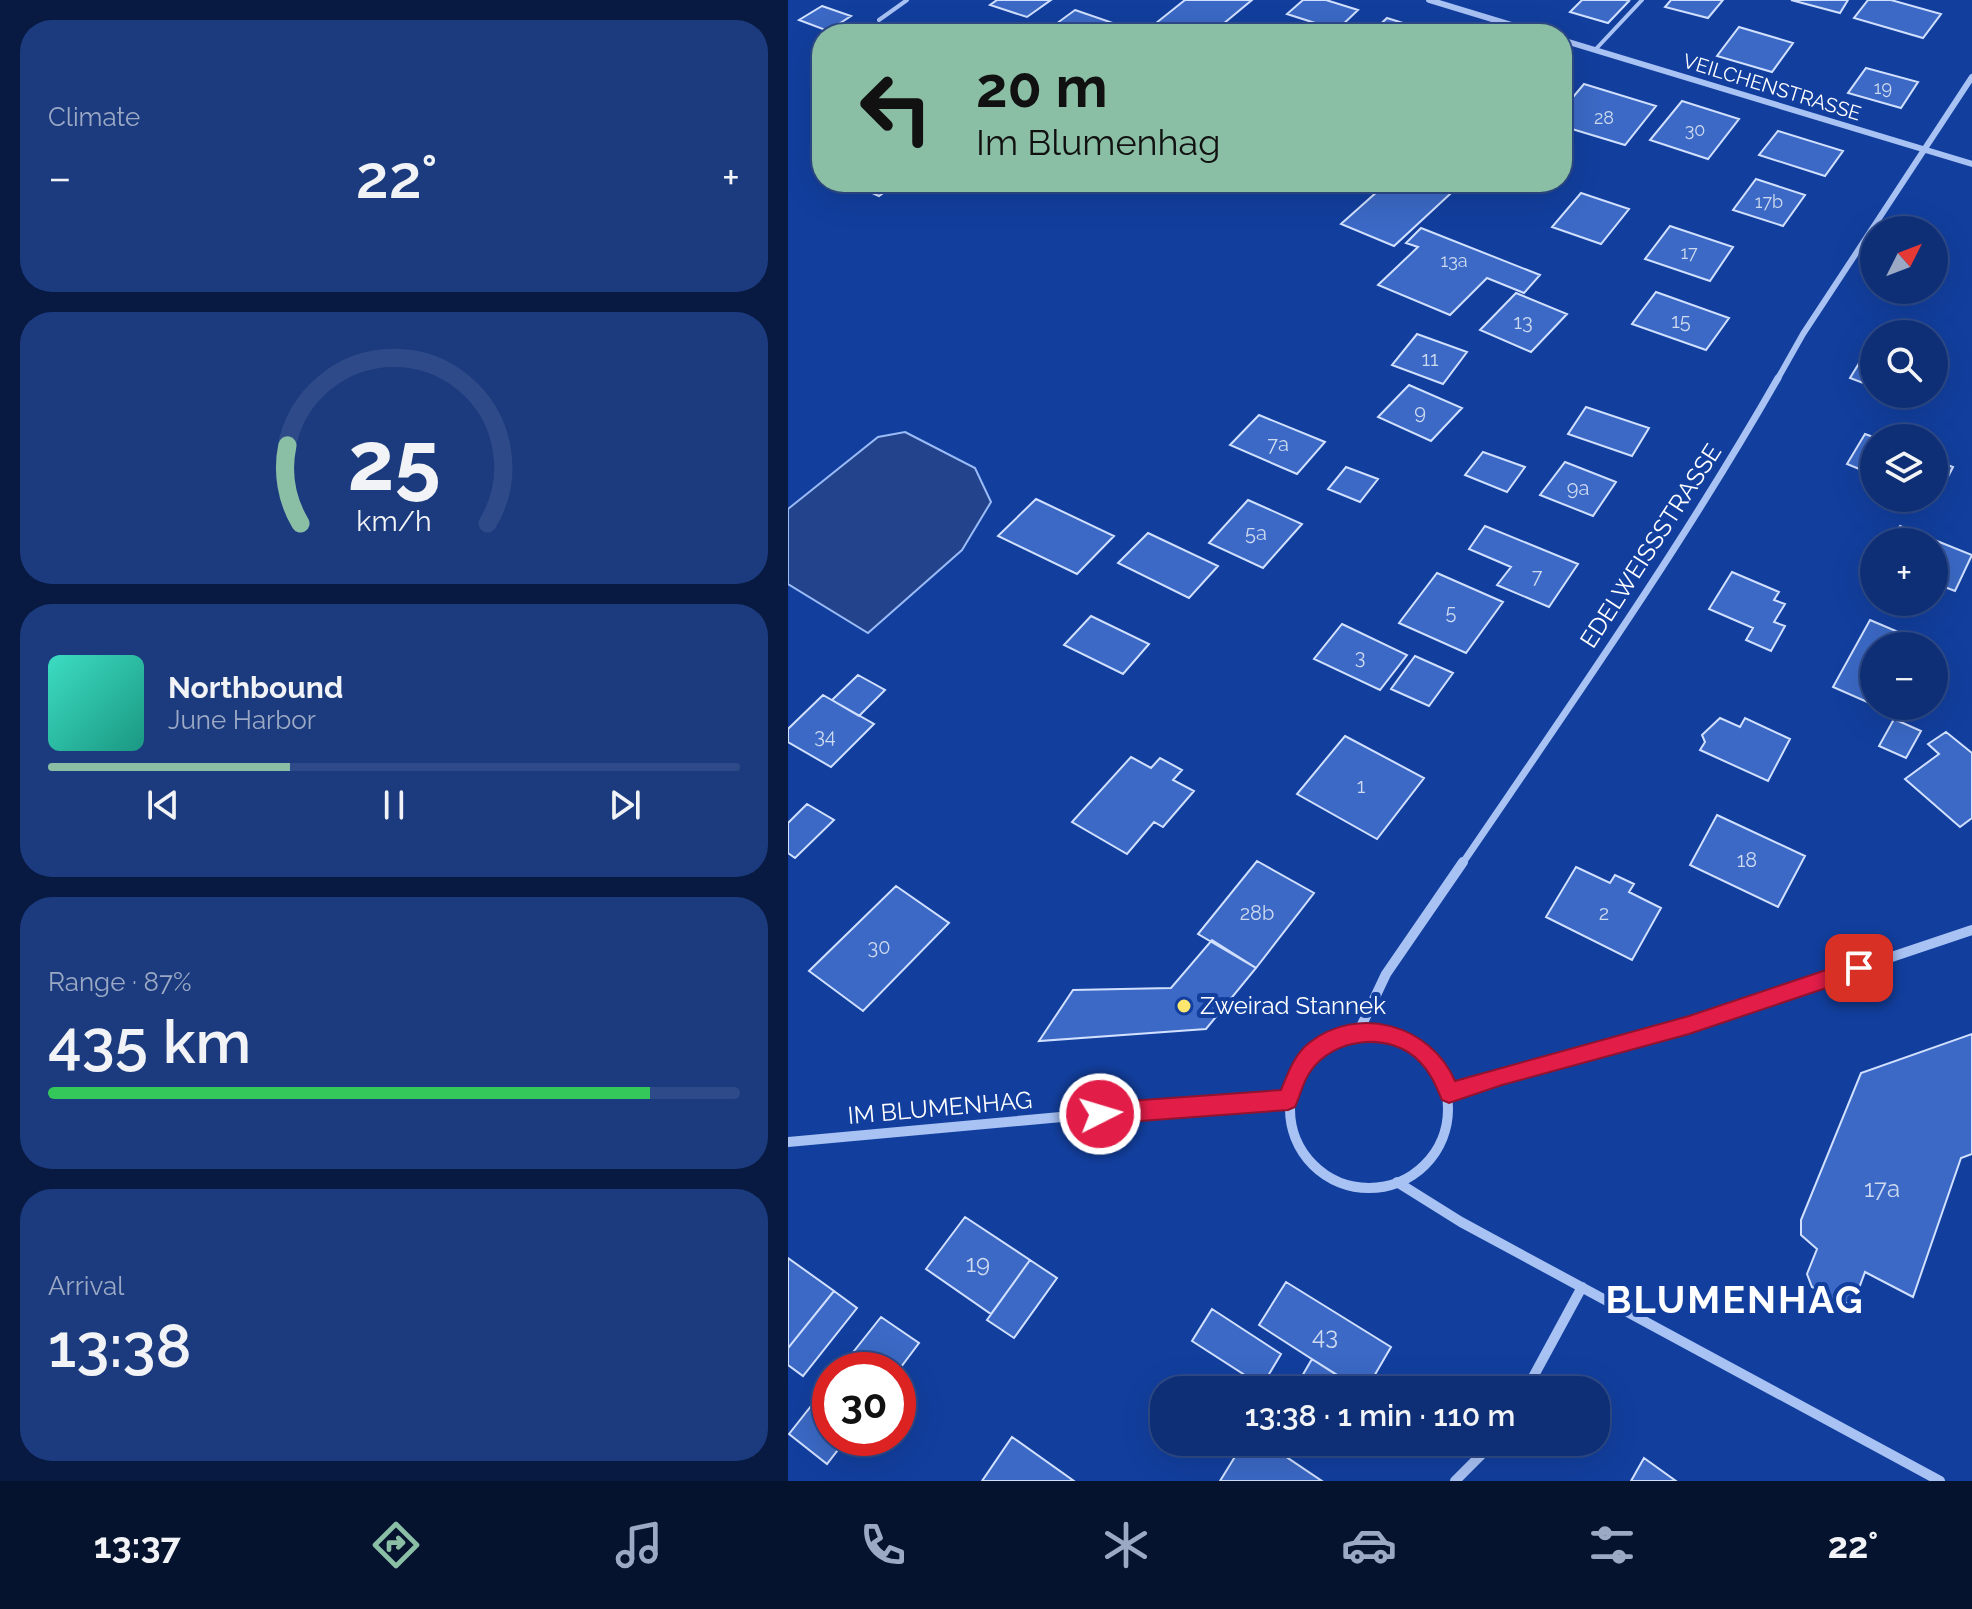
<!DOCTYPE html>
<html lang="en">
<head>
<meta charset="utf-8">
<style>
	body { margin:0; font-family:Raleway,sans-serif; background:#1c3b7e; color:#f1f3f6; height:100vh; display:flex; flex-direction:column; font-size:30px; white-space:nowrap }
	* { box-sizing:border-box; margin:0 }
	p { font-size:26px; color:#9ba9c5 }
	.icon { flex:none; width:44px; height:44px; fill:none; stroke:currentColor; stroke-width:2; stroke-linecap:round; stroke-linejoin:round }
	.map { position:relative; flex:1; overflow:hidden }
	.panel { display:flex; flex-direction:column; gap:20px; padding:20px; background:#081a41; width:788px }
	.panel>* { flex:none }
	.top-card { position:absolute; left:24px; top:24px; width:760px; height:168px; border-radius:32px; box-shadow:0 8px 32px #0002,0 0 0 2px #2e4a88; background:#8abfa5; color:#111; overflow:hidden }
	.needle { width:52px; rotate:48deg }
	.tools { position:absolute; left:1072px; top:216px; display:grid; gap:16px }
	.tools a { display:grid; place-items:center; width:88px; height:88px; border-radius:50%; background:#0e2f76; box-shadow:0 8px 32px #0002,0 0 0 2px #2e4a88; font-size:40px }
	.speed { position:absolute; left:24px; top:1352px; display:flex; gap:16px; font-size:40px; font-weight:700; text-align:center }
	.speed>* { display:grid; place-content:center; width:104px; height:104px; border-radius:50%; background:#0e2f76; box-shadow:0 8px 32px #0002,0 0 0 2px #2e4a88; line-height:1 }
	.speed .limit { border:12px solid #d22; background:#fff; color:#111 }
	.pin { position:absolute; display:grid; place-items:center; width:68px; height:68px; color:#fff; margin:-34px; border-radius:16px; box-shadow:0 4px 12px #0006 }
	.me { position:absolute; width:88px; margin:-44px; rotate:85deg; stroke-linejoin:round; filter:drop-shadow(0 0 6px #0008) }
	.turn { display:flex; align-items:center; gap:28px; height:168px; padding:0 32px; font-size:36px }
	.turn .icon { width:104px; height:104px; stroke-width:2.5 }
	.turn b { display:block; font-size:56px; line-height:68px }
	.big { font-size:60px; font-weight:600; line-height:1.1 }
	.panel .tile { flex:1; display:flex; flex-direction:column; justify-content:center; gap:12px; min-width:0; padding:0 28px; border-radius:32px; background:#1c3b7e }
	.panel .dial { align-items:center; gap:0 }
	.dial svg { height:208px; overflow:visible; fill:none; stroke:#2e4a88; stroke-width:7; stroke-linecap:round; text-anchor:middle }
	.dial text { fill:#f1f3f6; stroke:none }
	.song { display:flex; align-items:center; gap:24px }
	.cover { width:96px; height:96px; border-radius:12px; background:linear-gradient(135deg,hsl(170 70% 55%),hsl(170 70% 35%)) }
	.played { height:8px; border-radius:4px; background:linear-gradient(90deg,#8abfa5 35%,#2e4a88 35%) }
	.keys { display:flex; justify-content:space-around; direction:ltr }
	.heat { display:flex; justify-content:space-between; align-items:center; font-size:44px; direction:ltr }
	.charge { height:12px; border-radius:6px; background:linear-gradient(90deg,#34c759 87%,#2e4a88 0) }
	.trip { position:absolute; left:362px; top:1376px; width:460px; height:80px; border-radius:32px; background:#0e2f76; box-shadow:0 8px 32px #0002,0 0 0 2px #2e4a88; font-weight:600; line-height:80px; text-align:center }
	.menu { display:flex; height:128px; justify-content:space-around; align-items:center; background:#06132f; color:#9ba9c5 }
	.menu .icon { width:56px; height:56px }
	.menu .selected { color:#8abfa5 }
	.menu b { font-size:36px; color:#f1f3f6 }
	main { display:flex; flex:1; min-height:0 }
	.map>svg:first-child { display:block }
	.water { fill:#23438c; stroke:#9abbf7; stroke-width:2 }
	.building { fill:#3b69c5; stroke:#d1e0fe; stroke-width:2 }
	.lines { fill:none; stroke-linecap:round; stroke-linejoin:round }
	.service { stroke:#a8c2f4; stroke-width:4 }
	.minor-far2 { stroke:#a8c2f4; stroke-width:6 }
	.minor-far1 { stroke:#a8c2f4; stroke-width:7 }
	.minor { stroke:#a8c2f4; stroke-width:10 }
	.route { fill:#e11d48; stroke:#92132f; stroke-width:2 }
	.poi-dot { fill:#ffe66c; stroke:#123f9e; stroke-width:3 }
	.labels { text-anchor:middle; stroke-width:8; stroke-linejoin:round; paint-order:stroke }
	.far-number-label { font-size:18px; fill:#cedaf0 }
	.far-street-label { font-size:20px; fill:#fff; stroke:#123f9e }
	.number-label { font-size:20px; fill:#cedaf0 }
	.street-label { font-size:24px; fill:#fff; stroke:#123f9e }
	.poi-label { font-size:24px; fill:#fff; stroke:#123f9e; text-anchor:start }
	.near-number-label { font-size:24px; fill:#cedaf0 }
	.near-district-label { font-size:38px; font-weight:bold; letter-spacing:2px; fill:#fff; stroke:#123f9e }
</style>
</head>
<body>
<main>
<section class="panel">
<div class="tile"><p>Climate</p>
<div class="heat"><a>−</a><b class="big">22°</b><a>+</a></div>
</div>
<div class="tile dial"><svg viewBox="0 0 100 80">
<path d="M14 69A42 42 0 1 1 86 69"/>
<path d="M14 69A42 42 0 0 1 9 39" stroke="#8abfa5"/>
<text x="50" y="56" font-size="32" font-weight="700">25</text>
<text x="50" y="72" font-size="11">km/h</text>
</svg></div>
<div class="tile">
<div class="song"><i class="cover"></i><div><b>Northbound</b><p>June Harbor</p></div></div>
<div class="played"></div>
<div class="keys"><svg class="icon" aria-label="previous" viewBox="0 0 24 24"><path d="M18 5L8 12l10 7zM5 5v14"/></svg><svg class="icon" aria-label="pause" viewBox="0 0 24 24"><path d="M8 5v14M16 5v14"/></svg><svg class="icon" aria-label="next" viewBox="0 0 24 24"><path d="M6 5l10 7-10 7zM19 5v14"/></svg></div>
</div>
<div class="tile"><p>Range · 87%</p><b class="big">435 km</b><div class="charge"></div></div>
<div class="tile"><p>Arrival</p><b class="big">13:38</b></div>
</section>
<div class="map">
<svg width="1184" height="1481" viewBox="0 0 1184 1481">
	<rect width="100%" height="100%" fill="#123f9e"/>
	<path class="water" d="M 117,432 L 187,468 L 203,502 L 174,550 L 80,633 L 0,584 L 0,509 L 90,437 Z"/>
	<path class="building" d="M 209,0 L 263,0 L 239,17 L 202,5 Z
		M 397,0 L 464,0 L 423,34 L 385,34 L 363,27 Z
		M 515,0 L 538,0 L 570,10 L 549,30 L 499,14 Z
		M 794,0 L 837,0 L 841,1 L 820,23 L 782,12 Z
		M 883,0 L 935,0 L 920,18 L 877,7 Z
		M 1003,0 L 1060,0 L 1052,13 Z
		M 1080,0 L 1103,0 L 1153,14 L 1135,38 L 1066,18 Z
		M 34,6 L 63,16 L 40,31 L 11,20 Z
		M 287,10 L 328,24 L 316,34 L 257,32 Z
		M 599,18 L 650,34 L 582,34 Z
		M 951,27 L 1005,43 L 984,72 L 929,56 Z
		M 1078,68 L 1130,82 L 1113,108 L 1060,93 Z
		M 796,84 L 868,106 L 837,145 L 774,126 L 774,110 Z
		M 894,101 L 951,119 L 920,159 L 862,140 Z
		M 990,131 L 1055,151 L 1037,176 L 971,155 Z
		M 968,179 L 1017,195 L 995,226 L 945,210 Z
		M 60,182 L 110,182 L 91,196 Z
		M 600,182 L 675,182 L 606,246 L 553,224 Z
		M 793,193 L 841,209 L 813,244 L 764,227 Z
		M 882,226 L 945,247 L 922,281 L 857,259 Z
		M 633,228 L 752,275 L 736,293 L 699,278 L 662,315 L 590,285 L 630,247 L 618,243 Z
		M 868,292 L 941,318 L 918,350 L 844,324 Z
		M 728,293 L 779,314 L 743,352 L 692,330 Z
		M 629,334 L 679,352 L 655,384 L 604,365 Z
		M 1084,342 L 1086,342 L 1086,387 L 1062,378 Z
		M 621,385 L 674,408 L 643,441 L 590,417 Z
		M 798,407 L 861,428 L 844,456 L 780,434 Z
		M 471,415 L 537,442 L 509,474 L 442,445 Z
		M 1077,434 L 1088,438 L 1086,475 L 1059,464 Z
		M 695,452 L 737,467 L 719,492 L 677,475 Z
		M 1146,460 L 1165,467 L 1149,498 L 1146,497 Z
		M 777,462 L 828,482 L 805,516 L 752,495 Z
		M 558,467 L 590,479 L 572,502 L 540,489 Z
		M 248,499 L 326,536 L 289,574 L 210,536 Z
		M 460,500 L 514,524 L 475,568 L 421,543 Z
		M 697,526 L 790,564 L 761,607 L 709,585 L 723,567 L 681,549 Z
		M 1112,526 L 1149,541 L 1146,546 L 1146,542 L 1103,542 Z
		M 360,533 L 430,566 L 401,598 L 330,563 Z
		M 1149,541 L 1184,555 L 1167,591 L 1146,583 Z
		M 944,572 L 991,592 L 986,600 L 997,604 L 986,622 L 997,626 L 983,651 L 958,640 L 965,628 L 921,609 Z
		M 649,573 L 715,602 L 678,653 L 611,623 Z
		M 303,616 L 361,644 L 335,674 L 276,645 Z
		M 1082,620 L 1143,646 L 1086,646 L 1086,705 L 1045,687 Z
		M 554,624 L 619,655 L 592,690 L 526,659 Z
		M 627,656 L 665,673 L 641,706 L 603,689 Z
		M 70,675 L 97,690 L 71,716 L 44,700 Z
		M 35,695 L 86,724 L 43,767 L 0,742 L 0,729 Z
		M 1088,706 L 1117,706 L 1111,716 Z
		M 932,718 L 952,727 L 957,718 L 1002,739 L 980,781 L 912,750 L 917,742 L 914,735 Z
		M 1106,719 L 1133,731 L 1118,758 L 1091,746 Z
		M 1158,732 L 1184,753 L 1184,818 L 1172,827 L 1117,779 L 1151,754 L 1140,744 Z
		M 557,736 L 636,778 L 589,839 L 509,794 Z
		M 343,757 L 363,768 L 372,758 L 394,770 L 385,780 L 406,791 L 375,827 L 366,822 L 339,854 L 284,822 Z
		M 19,804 L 46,820 L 7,858 L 0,853 L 0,823 Z
		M 929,815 L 1017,856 L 990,907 L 902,865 Z
		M 469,861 L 526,893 L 468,968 L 410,934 Z
		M 788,867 L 822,883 L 827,875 L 846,884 L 841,892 L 873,908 L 844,960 L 758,917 Z
		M 108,886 L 161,923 L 75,1011 L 21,971 Z
		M 424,940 L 468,968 L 418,1029 L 251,1041 L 285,990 L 383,988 Z
		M 1184,1034 L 1184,1154 L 1173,1158 L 1125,1297 L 1077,1272 L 1067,1299 L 1061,1303 L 1054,1303 L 1024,1287 L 1019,1274 L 1029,1249 L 1013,1235 L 1013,1220 L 1073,1073 Z
		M 177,1217 L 242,1260 L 203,1314 L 138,1269 Z
		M 0,1258 L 46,1291 L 0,1348 Z
		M 242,1260 L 269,1278 L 226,1338 L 199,1320 Z
		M 498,1282 L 603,1347 L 578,1390 L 572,1390 L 471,1325 Z
		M 46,1291 L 69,1308 L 15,1376 L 0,1365 L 0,1348 Z
		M 424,1309 L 493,1354 L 474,1386 L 404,1341 Z
		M 93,1317 L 131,1343 L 110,1371 L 51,1370 Z
		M 524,1359 L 567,1386 L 565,1390 L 506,1390 Z
		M 42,1382 L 42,1438 L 59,1438 L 39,1464 L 1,1434 Z
		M 224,1437 L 286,1481 L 194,1481 Z
		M 456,1442 L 476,1442 L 534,1481 L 432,1481 Z
		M 856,1458 L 888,1481 L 843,1481 Z"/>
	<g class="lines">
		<path class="service" d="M 91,20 L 119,0
			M 807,50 L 854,0"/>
		<path class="minor-far2" d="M 641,0 L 753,34
			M 774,40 L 1184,164
			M 989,380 L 1015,334 L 1184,77"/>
		<path class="minor-far1" d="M 674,864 C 783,704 894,546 990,378"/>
		<path class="minor" d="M502 1109a79 79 0 1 1 158 0a79 79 0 1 1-158 0Z
			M 570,1033 L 598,974 L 675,862
			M 661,1093 L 714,1075 L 901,1025 L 1184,930
			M 0,1142 L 437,1102 L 500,1100
			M 609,1182 L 673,1222 L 1152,1481
			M 738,1390 L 794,1287
			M 667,1481 L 706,1442"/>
	</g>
	<path class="route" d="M 1071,959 L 1078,962 L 1081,968 L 1078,975 L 1071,977 L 901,1034 L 714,1085 L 661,1103 L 654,1100 C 648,1086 643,1073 632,1062 C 603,1031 545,1037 522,1072 C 515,1082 512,1096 507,1107 L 500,1110 L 312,1124 L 305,1121 L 302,1114 L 305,1106 L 312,1103 L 493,1090 C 500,1073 506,1055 521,1043 C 570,1004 643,1025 667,1081 L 901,1016 Z"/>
	<circle class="poi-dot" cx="396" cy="1006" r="8"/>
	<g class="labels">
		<g class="far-number-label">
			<text x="1095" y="94">19</text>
			<text x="816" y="124">28</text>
			<text x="907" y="136">30</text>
			<text x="981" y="208">17b</text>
			<text x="901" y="259">17</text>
			<text x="666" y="267">13a</text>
		</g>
		<g class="far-street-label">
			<text transform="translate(984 87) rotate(17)" y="7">VEILCHENSTRASSE</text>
		</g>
		<g class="number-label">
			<text x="893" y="328">15</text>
			<text x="735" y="329">13</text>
			<text x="642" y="366">11</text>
			<text x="632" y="419">9</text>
			<text x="490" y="451">7a</text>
			<text x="790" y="495">9a</text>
			<text x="468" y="540">5a</text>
			<text x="749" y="583">7</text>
			<text x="663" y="619">5</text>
			<text x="572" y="664">3</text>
			<text x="37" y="743">34</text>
			<text x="573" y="793">1</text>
			<text x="959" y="867">18</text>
			<text x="469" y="920">28b</text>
			<text x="816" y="920">2</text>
			<text x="91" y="954">30</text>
		</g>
		<g class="street-label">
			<text transform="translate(863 546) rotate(-57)" y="8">EDELWEISSSTRASSE</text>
			<text transform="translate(152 1108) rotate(-5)" y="8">IM BLUMENHAG</text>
		</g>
		<g class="poi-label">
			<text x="412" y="1014">Zweirad Stannek</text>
		</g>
		<g class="near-number-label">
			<text x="1094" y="1197">17a</text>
			<text x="190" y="1272">19</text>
			<text x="537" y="1344">43</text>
		</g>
		<g class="near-district-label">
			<text x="947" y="1313">BLUMENHAG</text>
		</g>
	</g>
</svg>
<div class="tools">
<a><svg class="needle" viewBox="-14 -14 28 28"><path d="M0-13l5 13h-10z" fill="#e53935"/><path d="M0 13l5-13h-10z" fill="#9ba9c5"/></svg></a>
<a><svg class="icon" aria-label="search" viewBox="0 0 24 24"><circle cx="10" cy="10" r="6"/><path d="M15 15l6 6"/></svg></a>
<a><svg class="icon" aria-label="layers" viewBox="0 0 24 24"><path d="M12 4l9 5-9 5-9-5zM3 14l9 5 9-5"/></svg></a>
<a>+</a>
<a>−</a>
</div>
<div class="speed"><div class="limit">30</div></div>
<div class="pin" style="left:1071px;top:968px;background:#d93025"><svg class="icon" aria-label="arrive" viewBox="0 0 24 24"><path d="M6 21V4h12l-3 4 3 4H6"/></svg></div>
<svg class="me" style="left:312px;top:1114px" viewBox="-20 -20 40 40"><circle r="17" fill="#e11d48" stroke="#fff" stroke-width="3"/><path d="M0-11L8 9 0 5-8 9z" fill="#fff"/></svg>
<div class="trip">13:38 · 1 min · 110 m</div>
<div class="top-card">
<div class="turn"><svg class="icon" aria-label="left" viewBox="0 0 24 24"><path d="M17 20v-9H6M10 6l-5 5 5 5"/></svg><div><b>20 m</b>Im Blumenhag</div></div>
</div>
</div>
</main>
<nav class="menu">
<b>13:37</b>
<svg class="icon selected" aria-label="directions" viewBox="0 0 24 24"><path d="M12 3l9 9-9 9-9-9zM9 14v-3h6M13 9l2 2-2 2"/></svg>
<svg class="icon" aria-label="music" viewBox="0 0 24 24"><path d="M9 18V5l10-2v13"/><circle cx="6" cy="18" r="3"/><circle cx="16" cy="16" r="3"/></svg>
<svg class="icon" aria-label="phone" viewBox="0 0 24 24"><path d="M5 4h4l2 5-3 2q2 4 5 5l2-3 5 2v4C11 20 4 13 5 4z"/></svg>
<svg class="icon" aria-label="climate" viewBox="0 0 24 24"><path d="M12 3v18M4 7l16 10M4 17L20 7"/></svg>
<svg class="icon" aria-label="car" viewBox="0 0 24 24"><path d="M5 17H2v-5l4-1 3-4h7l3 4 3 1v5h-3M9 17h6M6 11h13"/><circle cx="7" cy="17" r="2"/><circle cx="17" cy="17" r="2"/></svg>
<svg class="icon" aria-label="filters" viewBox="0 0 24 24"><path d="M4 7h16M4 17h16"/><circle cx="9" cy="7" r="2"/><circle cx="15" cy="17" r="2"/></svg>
<b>22°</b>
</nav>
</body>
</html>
